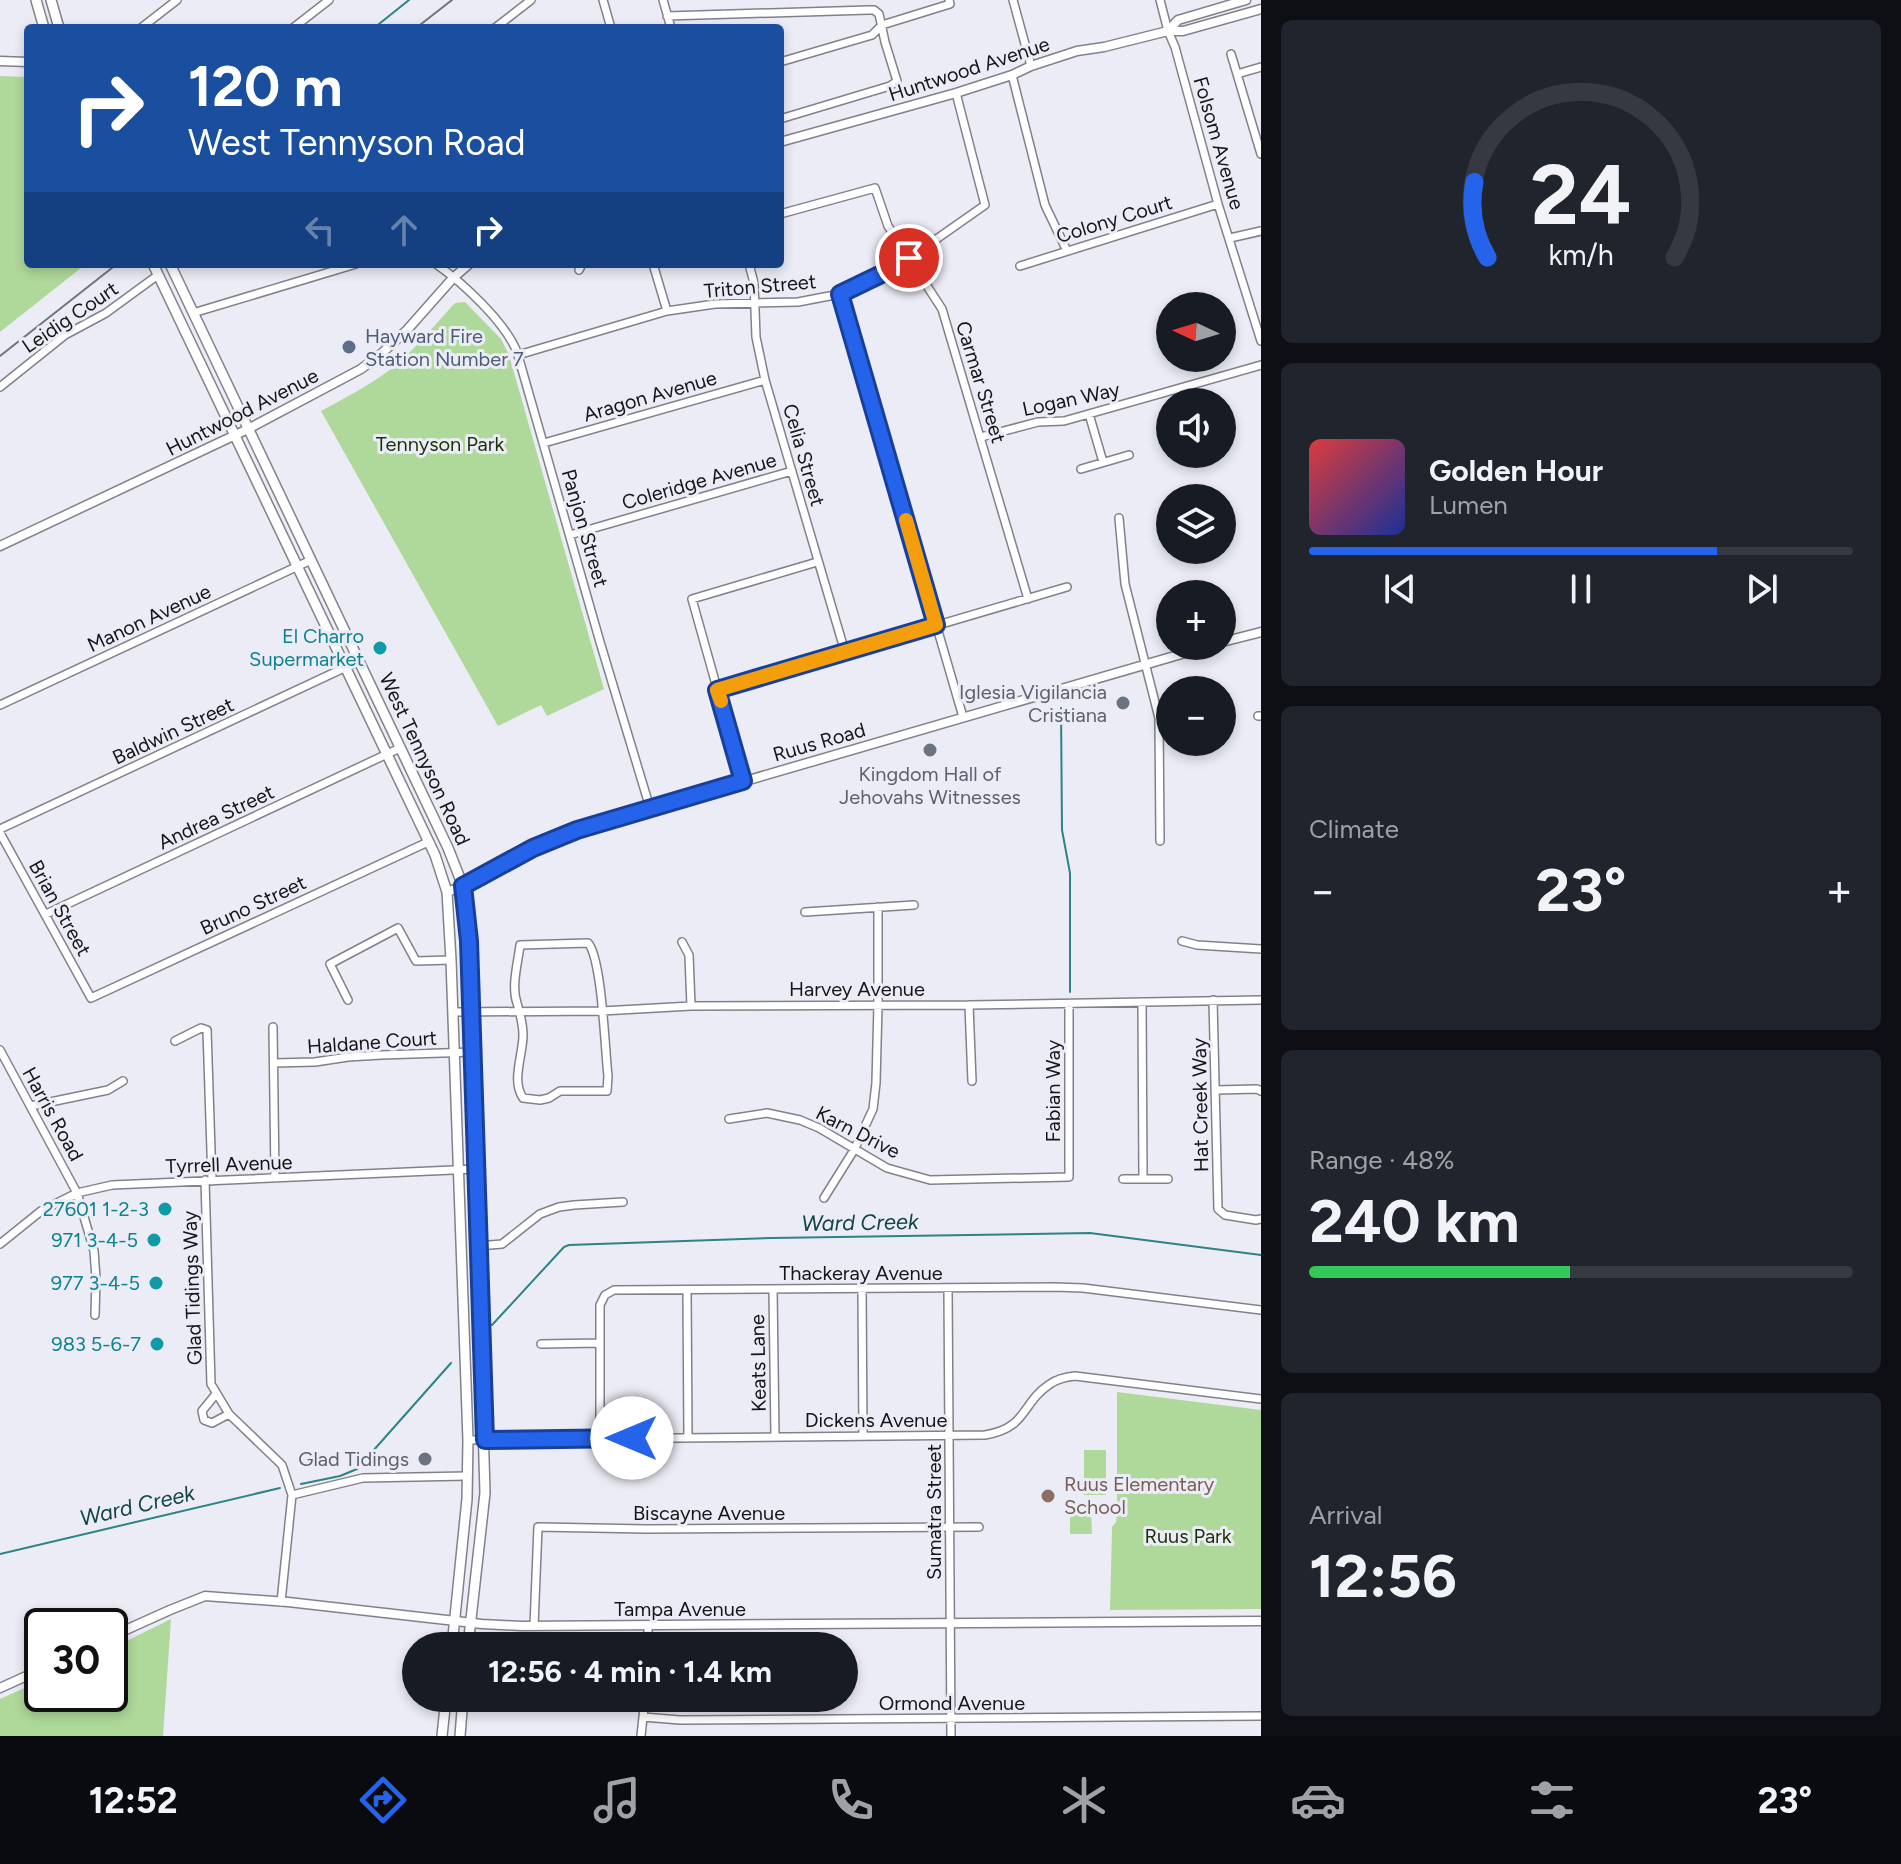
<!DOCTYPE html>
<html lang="en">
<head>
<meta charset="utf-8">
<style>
	body { margin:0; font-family:Figtree,sans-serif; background:#20242c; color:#f1f3f6; height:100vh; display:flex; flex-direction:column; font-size:30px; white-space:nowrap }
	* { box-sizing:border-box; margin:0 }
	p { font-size:26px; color:#9ea1a6 }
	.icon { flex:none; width:44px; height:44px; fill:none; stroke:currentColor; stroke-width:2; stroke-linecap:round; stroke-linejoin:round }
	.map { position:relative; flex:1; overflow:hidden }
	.details { display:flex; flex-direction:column; gap:20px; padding:20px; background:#0d0f14; width:640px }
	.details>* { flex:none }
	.banner { position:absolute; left:24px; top:24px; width:760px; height:244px; border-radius:8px; box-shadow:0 4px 12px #0003; background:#1a4fa0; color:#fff; overflow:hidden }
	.needle { width:52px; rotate:274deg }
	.controls { position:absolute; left:1156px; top:292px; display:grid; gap:16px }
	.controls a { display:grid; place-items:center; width:80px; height:80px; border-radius:50%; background:#171b24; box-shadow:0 4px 12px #0003; font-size:40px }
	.speed { position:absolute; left:24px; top:1608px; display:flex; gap:16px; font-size:40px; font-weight:700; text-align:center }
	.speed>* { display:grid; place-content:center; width:104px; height:104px; border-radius:50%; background:#171b24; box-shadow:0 4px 12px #0003; line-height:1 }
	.speed .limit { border:4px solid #111; border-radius:12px; background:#fff; color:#111 }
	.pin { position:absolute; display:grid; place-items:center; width:68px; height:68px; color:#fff; margin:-34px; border:4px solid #fff; border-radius:50%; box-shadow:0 2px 8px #0007 }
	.me { position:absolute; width:88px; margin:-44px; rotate:270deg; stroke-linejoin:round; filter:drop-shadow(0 0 6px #0008) }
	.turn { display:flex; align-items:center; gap:28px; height:168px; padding:0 32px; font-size:36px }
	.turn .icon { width:104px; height:104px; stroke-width:2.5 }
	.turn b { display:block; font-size:56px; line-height:68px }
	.lanes { display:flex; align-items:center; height:76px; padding:0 32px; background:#0003; justify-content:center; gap:40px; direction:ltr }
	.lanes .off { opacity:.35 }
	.big { font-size:60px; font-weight:700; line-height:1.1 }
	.details .widget { flex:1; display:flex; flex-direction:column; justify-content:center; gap:12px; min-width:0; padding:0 28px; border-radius:12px; background:#20242c }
	.details .dial { align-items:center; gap:0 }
	.dial svg { height:208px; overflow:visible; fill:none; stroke:#363941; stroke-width:7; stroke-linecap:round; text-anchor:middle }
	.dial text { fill:#f1f3f6; stroke:none }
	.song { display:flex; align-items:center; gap:24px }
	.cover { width:96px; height:96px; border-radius:12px; background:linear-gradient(135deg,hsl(0 70% 55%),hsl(230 70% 35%)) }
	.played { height:8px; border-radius:4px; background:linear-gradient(90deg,#2563eb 75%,#363941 75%) }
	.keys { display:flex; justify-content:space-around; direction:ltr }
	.heat { display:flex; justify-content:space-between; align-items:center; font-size:44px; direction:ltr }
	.charge { height:12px; border-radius:6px; background:linear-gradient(90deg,#34c759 48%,#363941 0) }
	.trip { position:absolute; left:402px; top:1632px; width:456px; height:80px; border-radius:40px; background:#171b24; box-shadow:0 4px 12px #0003; font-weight:700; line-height:80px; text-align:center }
	.tab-bar { display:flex; height:128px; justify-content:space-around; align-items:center; background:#090b0e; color:#9ea1a6 }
	.tab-bar .icon { width:56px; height:56px }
	.tab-bar .active { color:#2563eb }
	.tab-bar b { font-size:36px; color:#f1f3f6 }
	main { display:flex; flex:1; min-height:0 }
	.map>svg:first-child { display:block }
	.green { fill:#afd99a }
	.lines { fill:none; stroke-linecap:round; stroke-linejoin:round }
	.stream { stroke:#2e8385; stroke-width:2 }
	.minor-casing { stroke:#81818a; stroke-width:10 }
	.tertiary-casing { stroke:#81818a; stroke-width:11 }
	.secondary-casing { stroke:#81818a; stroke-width:12 }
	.minor { stroke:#fff; stroke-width:7 }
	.tertiary { stroke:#fff; stroke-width:8 }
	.secondary { stroke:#fff; stroke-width:9 }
	.rail { stroke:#737379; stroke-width:2 }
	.route-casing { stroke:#184099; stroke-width:20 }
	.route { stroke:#2563eb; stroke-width:14 }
	.slow { stroke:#f59e0b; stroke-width:14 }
	.service-dot { fill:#5c6f8a; stroke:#ececf6; stroke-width:3 }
	.culture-dot { fill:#0f9aa8; stroke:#ececf6; stroke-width:3 }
	.worship-dot { fill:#6b7280; stroke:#ececf6; stroke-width:3 }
	.education-dot { fill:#8d6e63; stroke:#ececf6; stroke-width:3 }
	.labels { text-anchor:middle; stroke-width:6; stroke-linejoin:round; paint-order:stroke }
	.street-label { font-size:20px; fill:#151519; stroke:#ececf6 }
	.service-label { font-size:20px; fill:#4e5e75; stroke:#ececf6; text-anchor:start }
	.park-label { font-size:20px; fill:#183404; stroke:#ececf6 }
	.culture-label { font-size:20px; fill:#0d838f; stroke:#ececf6; text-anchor:end }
	.worship-label { font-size:20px; fill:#5b616d; stroke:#ececf6; text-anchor:end }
	.education-label { font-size:20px; fill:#785e54; stroke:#ececf6; text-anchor:start }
	.water-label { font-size:22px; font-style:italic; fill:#114546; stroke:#ececf6 }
</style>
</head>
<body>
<main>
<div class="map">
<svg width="1261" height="1736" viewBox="0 0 1261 1736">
	<rect width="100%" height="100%" fill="#ececf6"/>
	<path class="green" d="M 0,76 L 28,77 L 28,264 L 86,264 L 0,332 Z
		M 465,302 L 501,339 L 509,355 L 604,689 L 547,716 L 541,705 L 498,726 L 321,411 C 343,399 366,387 387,372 C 413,352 433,327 455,303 Z
		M 1117,1392 L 1261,1410 L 1261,1609 L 1110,1610 L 1112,1527 L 1116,1522 L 1117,1511 Z
		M 1084,1450 L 1106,1450 L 1106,1495 L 1084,1495 Z
		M 1091,1512 L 1092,1534 L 1070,1534 L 1070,1513 Z
		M 171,1619 L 163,1736 L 0,1736 L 0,1699 L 42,1680 L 42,1694 L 110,1694 L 110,1649 Z"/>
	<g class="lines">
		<path class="stream" d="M 374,28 L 409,0
			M 1061,708 L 1062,830 L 1070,873 L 1070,992
			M 492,1325 L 564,1247 L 569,1245 L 772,1238 L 1090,1233 L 1261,1255
			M 301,1484 L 340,1476 L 357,1469 L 451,1363
			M 0,1554 L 280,1488"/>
		<defs>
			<path id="minor" d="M 603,0 L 611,28
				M 663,0 L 671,28
				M 1013,0 L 1031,66
				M 1160,0 L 1168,31 L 1175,47 L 1218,204 L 1261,341
				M 667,16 L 869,10 L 874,10 L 879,14 L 885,42 L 897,81 L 890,86 L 780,119
				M 141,28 L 177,0
				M 293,28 L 329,0
				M 495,28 L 531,0
				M 1231,54 L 1261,154
				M 780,62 L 872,35 L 882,25 L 950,4 L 949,0
				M 1237,74 L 1261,67
				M 1012,75 L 1045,205 L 1067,251
				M 780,214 L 875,188 L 888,226 L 942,309 L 1028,599
				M 1230,238 L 1261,231
				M 436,264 C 463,283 505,322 517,352 L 600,642 L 650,808
				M 653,264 L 667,311
				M 749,264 L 754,283 L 756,337 L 765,380 L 845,652
				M 1020,266 L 1218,204
				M 579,270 L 582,264
				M 840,294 L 963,717
				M 193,313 L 356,264
				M 518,355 L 667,311 L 715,304 L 798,302 L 840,294 L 898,266 L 985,205 L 956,93
				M 0,387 L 65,335 L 106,313 L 158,275
				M 1089,414 L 1103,462
				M 981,437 L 1038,422 L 1064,421 L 1261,365
				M 544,443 L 765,380
				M 1081,469 L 1129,455
				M 1119,518 L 1125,584 L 1159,718 L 1160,841
				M 570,535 L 792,471
				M 717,690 L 1067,587
				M 0,705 L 311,560
				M 1258,716 L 1261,716
				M 743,781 L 692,599 L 817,562
				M 0,829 L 359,661
				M 0,833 L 91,998 L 428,842
				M 805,912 L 914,905
				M 46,914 L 400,748
				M 1182,941 L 1197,945 L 1261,949
				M 682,942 L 689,955 L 691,1006
				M 588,943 C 602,958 605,1051 608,1076 L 607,1091 L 560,1091 L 549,1098 L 540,1100 L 523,1098 C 511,1081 523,1055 523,1035 C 523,1023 520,1014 517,1003 C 511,986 518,963 520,945 Z
				M 348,1000 L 330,964 L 398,928 L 416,961 L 451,960
				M 1213,1000 L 1218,1209 L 1225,1215 L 1256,1220 L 1261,1219
				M 1142,1002 L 1143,1179
				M 969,1005 L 972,1081
				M 453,1012 L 602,1011 L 691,1006 L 969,1005 L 1261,1000
				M 273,1027 L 275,1178
				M 175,1041 L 201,1028 L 207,1030 L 212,1181
				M 0,1050 L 77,1193 L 94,1251 L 96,1278 L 95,1315
				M 274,1063 L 315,1062 L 348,1057 L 381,1055 L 473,1052
				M 1216,1090 L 1257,1089 L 1261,1091
				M 31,1106 L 108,1090 L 123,1081
				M 729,1119 L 767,1113 L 800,1120 L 819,1128 L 887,1168 L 930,1180 L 1069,1177 L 1069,1004
				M 1123,1179 L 1168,1179
				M 205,1180 L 211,1384 L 229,1414 L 282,1465 L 292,1495 L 281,1602
				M 824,1198 L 854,1150 L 873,1109 L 876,1083 L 878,1005 L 878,907
				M 0,1244 L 41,1211 L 77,1193 L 112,1185 L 476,1169
				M 478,1246 L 502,1244 L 540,1214 L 559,1207 L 574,1205 L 623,1202
				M 948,1288 L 951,1736
				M 773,1289 L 775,1437
				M 862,1289 L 863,1436
				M 687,1290 L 688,1438
				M 541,1344 L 599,1343
				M 216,1394 L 202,1411 L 204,1420 L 212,1423 L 229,1414
				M 600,1438 L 600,1305 L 605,1295 L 614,1290 L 1054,1287 L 1083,1288 L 1261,1310
				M 468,1440 L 985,1435 C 1028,1428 1021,1403 1050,1384 C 1057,1379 1066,1377 1075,1376 L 1261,1399
				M 292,1495 L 363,1478 L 467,1476
				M 534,1626 L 538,1527 L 647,1529 L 979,1527
				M 648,1646 L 648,1625
				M 643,1717 L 680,1720 L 1261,1716
				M 641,1736 L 645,1698"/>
			<path id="tertiary" d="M 1168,31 L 1178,20 L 1246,0
				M 0,61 L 28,62
				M 780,142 L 956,93 L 1012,75 L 1031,66 L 1077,51 L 1104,47 L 1168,31 L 1183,31 L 1261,9
				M 0,546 L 248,429 L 361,369 L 382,353 L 407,330 L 453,278 L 469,264
				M 1222,642 L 1261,632
				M 447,892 L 463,886 L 533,848 L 577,830 L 1209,646
				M 110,1637 L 170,1610 L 205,1596 L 288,1602 L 482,1624 L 521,1626 L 1261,1621
				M 0,1688 L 42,1669"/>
			<path id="secondary" d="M 36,0 L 44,28
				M 51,0 L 59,28
				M 153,264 L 435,855 L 447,892 L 451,960 L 468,1440 L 467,1499 L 452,1646
				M 170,264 L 448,848 L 463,886 L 469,941 L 485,1493 L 468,1646
				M 442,1736 L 446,1698
				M 460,1736 L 463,1698"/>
		</defs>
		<use href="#minor" class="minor-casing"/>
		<use href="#tertiary" class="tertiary-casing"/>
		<use href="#secondary" class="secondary-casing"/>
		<use href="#minor" class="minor"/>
		<use href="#tertiary" class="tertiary"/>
		<use href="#secondary" class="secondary"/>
		<path class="rail" d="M 416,28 L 452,0
			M 0,356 L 117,264"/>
	</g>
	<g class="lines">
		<defs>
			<path id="route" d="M 632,1438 L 485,1440 L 469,941 L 463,886 L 533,848 L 577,830 L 743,781 L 717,690 L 936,625 L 840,294 L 898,266 L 909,258"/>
		</defs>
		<use href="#route" class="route-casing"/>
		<use href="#route" class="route"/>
		<path class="slow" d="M 721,701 L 717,690 L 936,625 L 906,520"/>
	</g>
	<circle class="service-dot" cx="349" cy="347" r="8"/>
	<g class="culture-dot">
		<circle cx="380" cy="648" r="8"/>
		<circle cx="165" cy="1209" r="8"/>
		<circle cx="154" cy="1240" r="8"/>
		<circle cx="156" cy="1283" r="8"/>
		<circle cx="157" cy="1344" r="8"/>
	</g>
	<g class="worship-dot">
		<circle cx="1123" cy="703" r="8"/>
		<circle cx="930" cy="750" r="8"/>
		<circle cx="425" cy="1459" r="8"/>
	</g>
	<circle class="education-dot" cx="1048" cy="1496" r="8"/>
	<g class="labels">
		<g class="street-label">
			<text transform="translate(969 69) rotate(-18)" y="7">Huntwood Avenue</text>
			<text transform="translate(1219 143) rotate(74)" y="7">Folsom Avenue</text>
			<text transform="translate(1114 219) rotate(-17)" y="7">Colony Court</text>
			<text transform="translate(760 286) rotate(-5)" y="7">Triton Street</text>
			<text transform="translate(70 317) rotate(-34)" y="7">Leidig Court</text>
			<text transform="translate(981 382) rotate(73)" y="7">Carmar Street</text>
			<text transform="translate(650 396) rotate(-16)" y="7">Aragon Avenue</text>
			<text transform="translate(1071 399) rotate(-12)" y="7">Logan Way</text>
			<text transform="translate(242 412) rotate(-27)" y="7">Huntwood Avenue</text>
			<text transform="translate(804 455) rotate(74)" y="7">Celia Street</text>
			<text transform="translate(699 481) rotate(-16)" y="7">Coleridge Avenue</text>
			<text transform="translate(585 528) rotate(74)" y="7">Panjon Street</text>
			<text transform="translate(149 618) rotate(-25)" y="7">Manon Avenue</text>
			<text transform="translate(173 731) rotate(-25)" y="7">Baldwin Street</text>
			<text transform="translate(819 742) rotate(-16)" y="7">Ruus Road</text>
			<text transform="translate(425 759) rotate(65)" y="7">West Tennyson Road</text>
			<text transform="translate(216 817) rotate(-25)" y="7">Andrea Street</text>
			<text transform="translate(253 905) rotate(-25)" y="7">Bruno Street</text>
			<text transform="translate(60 908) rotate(61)" y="7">Brian Street</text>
			<text x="857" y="996">Harvey Avenue</text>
			<text transform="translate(372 1042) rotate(-4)" y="7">Haldane Court</text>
			<text transform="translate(1053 1091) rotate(-90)" y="7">Fabian Way</text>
			<text transform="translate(1200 1105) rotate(-91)" y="7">Hat Creek Way</text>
			<text transform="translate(53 1114) rotate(61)" y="7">Harris Road</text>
			<text transform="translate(858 1132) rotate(27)" y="7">Karn Drive</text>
			<text transform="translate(229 1164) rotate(-2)" y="7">Tyrrell Avenue</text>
			<text x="861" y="1280">Thackeray Avenue</text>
			<text transform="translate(192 1288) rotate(-92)" y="7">Glad Tidings Way</text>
			<text transform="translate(758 1363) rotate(-91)" y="7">Keats Lane</text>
			<text x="876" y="1427">Dickens Avenue</text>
			<text transform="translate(934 1512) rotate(-90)" y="7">Sumatra Street</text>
			<text x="709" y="1520">Biscayne Avenue</text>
			<text x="680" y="1616">Tampa Avenue</text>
			<text x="952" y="1710">Ormond Avenue</text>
		</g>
		<g class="service-label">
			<text x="365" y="343">Hayward Fire<tspan x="365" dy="23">Station Number 7</tspan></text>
		</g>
		<g class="park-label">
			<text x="440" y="451">Tennyson Park</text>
			<text x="1188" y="1543">Ruus Park</text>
		</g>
		<g class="culture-label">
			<text x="364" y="643">El Charro<tspan x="364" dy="23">Supermarket</tspan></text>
			<text x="149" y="1216">27601 1-2-3</text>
			<text x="138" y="1247">971 3-4-5</text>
			<text x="140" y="1290">977 3-4-5</text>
			<text x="141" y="1351">983 5-6-7</text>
		</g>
		<g class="worship-label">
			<text x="1107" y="699">Iglesia Vigilancia<tspan x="1107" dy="23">Cristiana</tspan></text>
			<text x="930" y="781" text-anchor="middle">Kingdom Hall of<tspan x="930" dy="23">Jehovahs Witnesses</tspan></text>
			<text x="409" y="1466">Glad Tidings</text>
		</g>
		<g class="education-label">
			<text x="1064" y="1491">Ruus Elementary<tspan x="1064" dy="23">School</tspan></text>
		</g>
		<g class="water-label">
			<text transform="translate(860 1222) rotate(-1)" y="8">Ward Creek</text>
			<text transform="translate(137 1505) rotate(-13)" y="8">Ward Creek</text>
		</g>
	</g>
</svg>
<div class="controls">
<a><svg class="needle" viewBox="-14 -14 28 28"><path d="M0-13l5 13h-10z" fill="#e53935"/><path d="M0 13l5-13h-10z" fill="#9ea1a6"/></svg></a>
<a><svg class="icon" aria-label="sound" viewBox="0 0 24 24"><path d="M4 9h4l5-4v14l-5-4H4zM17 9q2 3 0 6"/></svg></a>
<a><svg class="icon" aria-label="layers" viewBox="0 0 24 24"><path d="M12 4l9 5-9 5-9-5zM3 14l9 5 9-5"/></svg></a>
<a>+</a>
<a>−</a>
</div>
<div class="speed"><div class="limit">30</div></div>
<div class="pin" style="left:909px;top:258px;background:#d93025"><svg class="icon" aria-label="arrive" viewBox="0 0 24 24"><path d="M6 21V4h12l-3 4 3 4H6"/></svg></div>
<svg class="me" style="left:632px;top:1438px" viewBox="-20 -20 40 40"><circle r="19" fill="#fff"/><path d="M0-13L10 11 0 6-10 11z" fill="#2563eb"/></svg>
<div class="trip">12:56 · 4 min · 1.4 km</div>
<div class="banner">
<div class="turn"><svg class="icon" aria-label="right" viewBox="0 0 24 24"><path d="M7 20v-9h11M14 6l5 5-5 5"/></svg><div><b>120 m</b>West Tennyson Road</div></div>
<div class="lanes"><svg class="icon off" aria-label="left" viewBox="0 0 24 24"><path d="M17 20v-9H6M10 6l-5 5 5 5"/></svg><svg class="icon off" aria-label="ahead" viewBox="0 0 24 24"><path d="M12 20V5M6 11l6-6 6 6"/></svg><svg class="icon" aria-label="right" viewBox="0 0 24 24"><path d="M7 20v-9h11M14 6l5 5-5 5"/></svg></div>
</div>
</div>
<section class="details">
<div class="widget dial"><svg viewBox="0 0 100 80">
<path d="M14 69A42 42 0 1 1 86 69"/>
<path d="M14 69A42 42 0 0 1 9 40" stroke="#2563eb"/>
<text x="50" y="56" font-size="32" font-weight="700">24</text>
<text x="50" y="72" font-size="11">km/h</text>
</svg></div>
<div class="widget">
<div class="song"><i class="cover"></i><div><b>Golden Hour</b><p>Lumen</p></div></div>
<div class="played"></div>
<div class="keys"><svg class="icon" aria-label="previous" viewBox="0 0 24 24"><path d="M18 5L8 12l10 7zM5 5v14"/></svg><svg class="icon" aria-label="pause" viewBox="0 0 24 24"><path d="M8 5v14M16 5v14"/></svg><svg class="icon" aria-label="next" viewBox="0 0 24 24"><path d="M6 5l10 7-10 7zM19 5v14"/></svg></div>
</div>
<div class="widget"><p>Climate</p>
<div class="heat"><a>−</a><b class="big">23°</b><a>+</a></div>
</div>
<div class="widget"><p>Range · 48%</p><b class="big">240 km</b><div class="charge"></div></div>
<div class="widget"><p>Arrival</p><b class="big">12:56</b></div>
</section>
</main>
<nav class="tab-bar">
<b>12:52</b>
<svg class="icon active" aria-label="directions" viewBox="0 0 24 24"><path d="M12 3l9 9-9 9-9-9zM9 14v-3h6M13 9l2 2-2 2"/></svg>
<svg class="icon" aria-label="music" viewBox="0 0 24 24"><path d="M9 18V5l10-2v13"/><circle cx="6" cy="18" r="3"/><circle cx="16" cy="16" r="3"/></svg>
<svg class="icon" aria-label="phone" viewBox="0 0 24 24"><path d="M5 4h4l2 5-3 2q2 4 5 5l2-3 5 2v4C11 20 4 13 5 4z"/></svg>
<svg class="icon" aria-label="climate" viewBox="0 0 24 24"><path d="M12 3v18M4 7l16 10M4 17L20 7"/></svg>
<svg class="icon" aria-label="car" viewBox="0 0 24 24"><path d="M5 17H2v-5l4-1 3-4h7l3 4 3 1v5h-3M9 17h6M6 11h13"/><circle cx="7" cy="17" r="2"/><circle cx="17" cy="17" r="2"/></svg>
<svg class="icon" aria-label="filters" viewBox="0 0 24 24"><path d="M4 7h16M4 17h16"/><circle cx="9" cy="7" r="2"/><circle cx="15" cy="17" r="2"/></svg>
<b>23°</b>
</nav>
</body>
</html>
